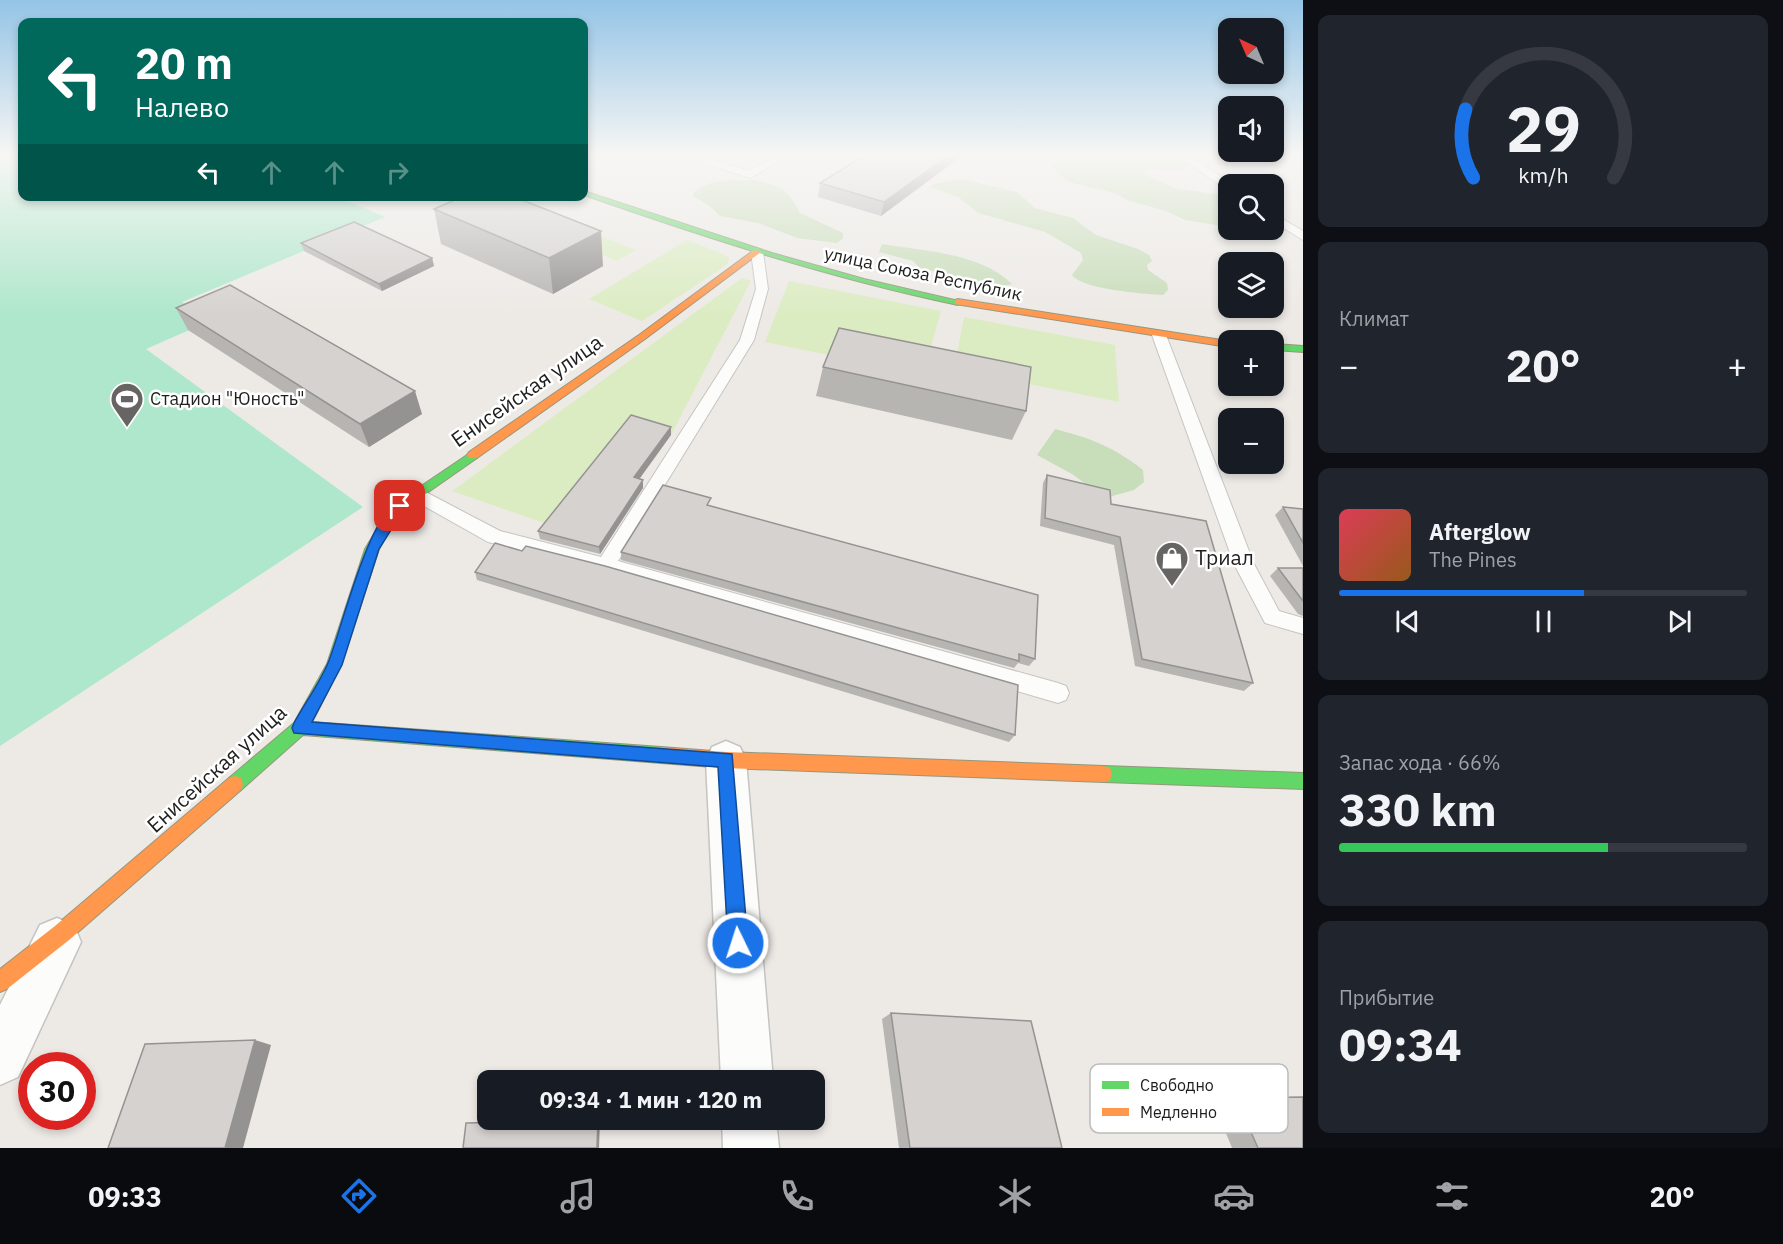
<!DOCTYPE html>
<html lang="ru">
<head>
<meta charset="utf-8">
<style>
	body { margin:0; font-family:"IBM Plex Sans",sans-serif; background:#20242c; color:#f1f3f6; height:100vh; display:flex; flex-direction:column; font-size:22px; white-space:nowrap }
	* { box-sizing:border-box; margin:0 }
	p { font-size:20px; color:#9ea1a6 }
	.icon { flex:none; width:33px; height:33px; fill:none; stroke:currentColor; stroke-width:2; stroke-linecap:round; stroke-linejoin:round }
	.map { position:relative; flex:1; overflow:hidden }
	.side { display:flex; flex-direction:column; gap:15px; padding:15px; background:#0d0f14; width:480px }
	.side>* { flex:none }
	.banner { position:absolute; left:18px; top:18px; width:570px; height:183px; border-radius:12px; box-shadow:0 3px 9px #0003; background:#00695c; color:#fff; overflow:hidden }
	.needle { width:39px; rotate:316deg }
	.fabs { position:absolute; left:1218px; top:18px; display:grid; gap:12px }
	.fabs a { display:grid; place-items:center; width:66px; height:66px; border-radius:12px; background:#171b24; box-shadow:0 3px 9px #0003; font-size:30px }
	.speed { position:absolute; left:18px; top:1052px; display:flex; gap:12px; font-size:30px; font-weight:700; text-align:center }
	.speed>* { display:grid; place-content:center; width:78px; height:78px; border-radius:50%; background:#171b24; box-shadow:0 3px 9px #0003; line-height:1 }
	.speed .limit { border:9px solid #d22; background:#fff; color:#111 }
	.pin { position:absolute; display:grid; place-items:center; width:51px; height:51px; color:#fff; margin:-26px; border-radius:12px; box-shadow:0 3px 9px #0006 }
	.me { position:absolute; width:66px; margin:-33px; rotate:356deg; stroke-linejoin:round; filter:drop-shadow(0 0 4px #0008) }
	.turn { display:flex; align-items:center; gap:21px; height:126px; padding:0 18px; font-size:27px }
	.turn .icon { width:78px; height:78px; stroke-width:2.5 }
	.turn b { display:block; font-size:42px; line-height:51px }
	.lanes { display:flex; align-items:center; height:57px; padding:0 18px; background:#0003; justify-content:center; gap:30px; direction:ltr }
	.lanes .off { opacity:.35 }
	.big { font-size:45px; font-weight:800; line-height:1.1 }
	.side .card { flex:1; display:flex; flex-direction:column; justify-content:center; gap:9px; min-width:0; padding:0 21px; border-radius:12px; background:#20242c }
	.side .dial { align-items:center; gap:0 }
	.dial svg { height:156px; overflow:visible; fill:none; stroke:#363941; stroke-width:7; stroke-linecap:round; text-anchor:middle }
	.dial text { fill:#f1f3f6; stroke:none }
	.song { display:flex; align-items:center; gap:18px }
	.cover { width:72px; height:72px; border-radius:9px; background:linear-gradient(135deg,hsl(350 70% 55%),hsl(30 70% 35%)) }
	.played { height:6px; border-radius:3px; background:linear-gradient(90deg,#1a73e8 60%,#363941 60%) }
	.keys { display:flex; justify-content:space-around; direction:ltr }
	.heat { display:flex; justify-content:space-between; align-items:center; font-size:33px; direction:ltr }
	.charge { height:9px; border-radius:4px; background:linear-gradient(90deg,#34c759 66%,#363941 0) }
	.trip { position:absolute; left:477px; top:1070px; width:348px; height:60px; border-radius:12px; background:#171b24; box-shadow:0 3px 9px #0003; font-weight:800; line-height:60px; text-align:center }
	.dock { display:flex; height:96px; justify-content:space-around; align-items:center; background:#090b0e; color:#9ea1a6 }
	.dock .icon { width:42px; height:42px }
	.dock .selected { color:#1a73e8 }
	.dock b { font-size:27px; color:#f1f3f6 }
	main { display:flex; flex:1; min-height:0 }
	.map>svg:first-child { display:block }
	.grass { fill:#dbecc2 }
	.forest { fill:#c8ddb9 }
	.pitch { fill:#aee7cb }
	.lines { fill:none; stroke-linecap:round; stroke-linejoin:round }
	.lane-casing { stroke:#c5c4c2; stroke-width:2 }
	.street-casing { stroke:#c5c4c2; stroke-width:3 }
	.fast-casing { stroke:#97967d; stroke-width:2 }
	.slow-casing { stroke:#97967d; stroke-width:2 }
	.lane { fill:#fcfcfb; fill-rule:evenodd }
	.street { fill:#fcfcfb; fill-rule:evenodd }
	.fast { fill:#63d668; fill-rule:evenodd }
	.slow { fill:#ff974d; fill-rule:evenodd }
	.wall { fill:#b7b5b2 }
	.shaded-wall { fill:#959391 }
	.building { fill:#d5d2cf; stroke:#959391; stroke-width:1.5 }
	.route { fill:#1a73e8; stroke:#114b97; stroke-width:1.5 }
	.labels { text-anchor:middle; stroke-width:5; stroke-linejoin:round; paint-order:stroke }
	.far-street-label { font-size:18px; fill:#1e1e1e; stroke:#fff }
	.far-poi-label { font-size:18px; fill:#1e1e1e; stroke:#fff; text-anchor:start }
	.street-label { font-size:21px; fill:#1e1e1e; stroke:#fff }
	.poi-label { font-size:21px; fill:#1e1e1e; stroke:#fff; text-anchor:start }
	.key { fill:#fff; stroke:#bcbcbc; stroke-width:1.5 }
	.key-label { font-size:16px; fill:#1e1e1e }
</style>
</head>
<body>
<main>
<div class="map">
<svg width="1303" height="1148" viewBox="0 0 1303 1148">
	<rect width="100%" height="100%" fill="#edeae6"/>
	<path class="grass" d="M 595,234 L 636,250 L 617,261 L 576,244 Z
		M 687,240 L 723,254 L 729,258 L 728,264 L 642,321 L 589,299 Z
		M 742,278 L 751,281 L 671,435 L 631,423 L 550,525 L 452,491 Z
		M 789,281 L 941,311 L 927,361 L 833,356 L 765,342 Z
		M 964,317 L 1115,345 L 1119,402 L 954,369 Z"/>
	<path class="forest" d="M 1061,155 L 1172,155 L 1189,163 L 1182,170 L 1148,169 L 1142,173 L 1174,188 L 1228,196 L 1228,227 L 1185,220 L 1166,211 L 1130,201 L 1111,192 L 1076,184 L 1066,180 L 1052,167 L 1054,160 Z
		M 961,179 L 1017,192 L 1035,208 L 1073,218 L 1096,235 L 1138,249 L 1149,255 L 1152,261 L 1147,265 L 1148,270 L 1167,283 L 1168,290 L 1163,295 C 1144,294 1081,289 1072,275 L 1083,260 L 1081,253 L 1045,232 L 978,213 L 958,197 L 930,187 L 934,184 Z
		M 753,180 C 781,186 787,187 800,213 L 843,233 L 843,238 L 837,243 L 797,238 L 758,223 L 720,216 L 710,206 L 694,197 L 693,193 C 709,178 733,180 753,180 Z
		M 882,244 C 923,251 981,253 1012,284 L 993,289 L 975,286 L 956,276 L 920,268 L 913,261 L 879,252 Z
		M 1055,429 C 1090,438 1114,447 1143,470 L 1144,482 L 1134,490 L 1105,498 L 1072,474 L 1037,455 Z"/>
	<path class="pitch" d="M 0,155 L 22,155 L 22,196 L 338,197 L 385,217 L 182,302 L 210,321 L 146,349 L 363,507 L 0,746 Z"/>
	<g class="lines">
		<defs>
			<path id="lane" d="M 590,155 L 603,155 L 584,165 L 584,158 Z
				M 680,155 L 695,155 L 749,171 L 777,155 L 789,155 L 750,178 Z
				M 1177,155 L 1189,155 L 1232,184 L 1228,184 L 1228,189 L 1224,188 Z
				M 1274,214 L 1303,231 L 1303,240 L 1274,222 Z
				M 757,248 L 763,252 L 768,289 L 754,340 L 618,561 L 1058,683 L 1066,686 L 1069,693 L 1066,700 L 1058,703 L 606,572 L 488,542 L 408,497 L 405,493 L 408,489 L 420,489 L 500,531 L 601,557 L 740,340 L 756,289 L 751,252 Z
				M 1159,331 L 1166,335 L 1254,564 L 1279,611 L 1303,618 L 1303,634 L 1265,623 L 1234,564 L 1152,335 Z"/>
			<path id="street" d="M 726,741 L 740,747 L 746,760 L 773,1080 L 721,1080 L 706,760 L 712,747 Z
				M 57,918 L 74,925 L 81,942 L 18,1077 L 0,1085 L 0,1005 L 40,925 Z
				M 722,1119 L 776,1119 L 779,1148 L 723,1148 Z"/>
			<path id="fast" d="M 584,191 L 772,253 L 864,279 L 963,302 L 958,305 C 830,278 707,238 584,195 Z
				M 1274,344 L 1303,346 L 1303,352 L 1274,350 Z
				M 473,451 L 479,455 L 477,458 L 404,509 L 394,522 L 379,549 L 341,665 L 312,722 L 661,747 L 667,750 L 669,755 L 667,760 L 661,763 L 303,735 L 241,790 L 235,792 L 229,790 L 227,784 L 229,778 L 294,723 L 327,664 L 365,549 L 385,516 L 396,503 Z
				M 1104,766 L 1303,773 L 1303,789 L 1104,782 L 1098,780 L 1096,774 L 1098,768 Z"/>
			<path id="slow" d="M 754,250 L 761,252 L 645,339 L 477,458 L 469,458 L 467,455 L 469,452 L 639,335 Z
				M 958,299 L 1228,341 L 1228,347 L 955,304 L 955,300 Z
				M 661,747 L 726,752 L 1104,766 L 1110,768 L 1112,774 L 1110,780 L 1104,782 L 726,768 L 661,763 L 655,760 L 653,755 L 655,750 Z
				M 235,776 L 241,778 L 243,784 L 241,790 L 69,940 L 7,989 L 0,992 L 0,969 L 55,926 L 229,778 Z"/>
		</defs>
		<use href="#lane" class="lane-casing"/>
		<use href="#street" class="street-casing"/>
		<use href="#fast" class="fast-casing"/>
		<use href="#slow" class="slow-casing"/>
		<use href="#lane" class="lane"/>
		<use href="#street" class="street"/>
		<use href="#fast" class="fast"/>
		<use href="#slow" class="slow"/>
	</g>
	<path class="wall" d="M 621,155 L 641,155 L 633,159 Z
		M 712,155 L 729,155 L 723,158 Z
		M 963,155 L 881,216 L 818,197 L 820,183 Z
		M 434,209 L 603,266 L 553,294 L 441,244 Z
		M 301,243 L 432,258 L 434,266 L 382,291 L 304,251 Z
		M 176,308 L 422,414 L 369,447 L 188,330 Z
		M 823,367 L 1026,411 L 1012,440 L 816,396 Z
		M 671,435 L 639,479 L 643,488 L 600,554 L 540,539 L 538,531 Z
		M 1047,475 L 1111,504 L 1253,683 L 1244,691 L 1135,666 L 1114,545 L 1040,526 L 1043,483 Z
		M 710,506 L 1035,659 L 1029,666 L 1018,663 L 1014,668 L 621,560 L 621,552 Z
		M 1283,507 L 1303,509 L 1303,566 L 1275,515 Z
		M 522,551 L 1015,735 L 1009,742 L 477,580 L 475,572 Z
		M 1278,568 L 1303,568 L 1303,616 L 1298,614 L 1270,576 Z
		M 891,1013 L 1062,1148 L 899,1148 L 882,1019 Z
		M 1236,1098 L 1303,1148 L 1232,1148 L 1213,1101 Z"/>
	<path class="shaded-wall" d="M 633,155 L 641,155 L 633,159 Z
		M 949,155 L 963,155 L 881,216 L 884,202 Z
		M 601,231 L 603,266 L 553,294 L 549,258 Z
		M 432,258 L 434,266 L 382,291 L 379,284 Z
		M 415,391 L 422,414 L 369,447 L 360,424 Z
		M 671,427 L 671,435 L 635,485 L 634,477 Z
		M 643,480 L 643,488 L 600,554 L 599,547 Z
		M 255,1040 L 271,1045 L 243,1148 L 225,1148 Z
		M 598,1120 L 600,1122 L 599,1148 L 597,1148 Z"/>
	<path class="building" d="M 865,155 L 949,155 L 884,202 L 820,183 Z
		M 464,196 L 512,196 L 601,231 L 549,258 L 434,209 Z
		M 354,222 L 432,258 L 379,284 L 301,243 Z
		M 230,285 L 415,391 L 360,424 L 176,308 Z
		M 839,328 L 1031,367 L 1026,411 L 823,367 Z
		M 631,415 L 671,427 L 634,477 L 643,480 L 599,547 L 538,531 Z
		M 1047,475 L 1110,490 L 1111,504 L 1206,521 L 1253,683 L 1142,659 L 1120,537 L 1045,518 Z
		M 663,485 L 711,498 L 707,505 L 1038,595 L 1035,659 L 1019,654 L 1019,661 L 621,552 Z
		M 1283,507 L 1303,509 L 1303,543 Z
		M 495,543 L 522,551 L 526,546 L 605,566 L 1018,685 L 1015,735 L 475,572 Z
		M 1278,568 L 1303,568 L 1303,601 Z
		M 891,1013 L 1031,1021 L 1062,1148 L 910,1148 Z
		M 255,1040 L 225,1148 L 108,1148 L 145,1044 Z
		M 1303,1097 L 1303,1148 L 1258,1148 L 1236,1098 Z
		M 598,1120 L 597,1148 L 463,1148 L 466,1123 Z"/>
	<linearGradient id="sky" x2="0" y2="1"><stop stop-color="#94c4e6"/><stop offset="0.49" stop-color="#f7f6f4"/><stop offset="1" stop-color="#f7f6f4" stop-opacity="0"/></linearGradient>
	<rect width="1303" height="316" fill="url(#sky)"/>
	<path class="route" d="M 400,502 L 406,506 L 379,549 L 342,665 L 312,722 L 732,754 L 748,943 L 745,950 L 738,952 L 731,950 L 728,943 L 718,767 L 294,733 L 292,728 L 294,723 C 305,703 319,684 328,663 C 341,632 369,511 400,502 Z"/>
	<defs>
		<symbol id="stadium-pin" viewBox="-11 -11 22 30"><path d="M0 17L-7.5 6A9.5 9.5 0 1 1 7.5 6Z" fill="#666564" stroke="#fff"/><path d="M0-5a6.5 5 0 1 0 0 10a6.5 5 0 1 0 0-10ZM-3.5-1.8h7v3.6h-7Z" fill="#fff"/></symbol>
		<symbol id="shop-pin" viewBox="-11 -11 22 30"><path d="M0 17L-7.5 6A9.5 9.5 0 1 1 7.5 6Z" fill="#666564" stroke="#fff"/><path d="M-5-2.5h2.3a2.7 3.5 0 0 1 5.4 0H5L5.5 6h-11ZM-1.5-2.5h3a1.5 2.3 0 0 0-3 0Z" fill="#fff"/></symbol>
	</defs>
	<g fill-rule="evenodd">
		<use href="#stadium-pin" x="108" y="380" width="38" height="52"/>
		<use href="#shop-pin" x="1153" y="539" width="38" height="52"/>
	</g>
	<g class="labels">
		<g class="far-street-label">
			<text transform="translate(923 274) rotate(12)" y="6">улица Союза Республик</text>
		</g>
		<g class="far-poi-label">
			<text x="150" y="405">Стадион "Юность"</text>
		</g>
		<g class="street-label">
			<text transform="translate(527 391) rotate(-35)" y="7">Енисейская улица</text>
			<text transform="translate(217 769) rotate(-42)" y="7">Енисейская улица</text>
		</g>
		<g class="poi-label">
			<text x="1195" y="565">Триал</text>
		</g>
	</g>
	<rect x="1090" y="1064" width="198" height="69" rx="9" class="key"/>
	<rect x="1102" y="1081" width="27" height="8" fill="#63d668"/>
	<rect x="1102" y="1108" width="27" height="8" fill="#ff974d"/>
	<g class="key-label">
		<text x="1140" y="1091">Свободно</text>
		<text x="1140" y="1118">Медленно</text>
	</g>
</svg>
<div class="fabs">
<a><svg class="needle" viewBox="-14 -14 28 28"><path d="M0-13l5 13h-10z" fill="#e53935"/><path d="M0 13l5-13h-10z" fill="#9ea1a6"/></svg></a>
<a><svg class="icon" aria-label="sound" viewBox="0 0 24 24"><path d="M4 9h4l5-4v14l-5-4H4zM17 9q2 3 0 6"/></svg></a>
<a><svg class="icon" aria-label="search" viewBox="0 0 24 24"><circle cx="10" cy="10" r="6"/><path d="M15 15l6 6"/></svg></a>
<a><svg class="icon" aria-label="layers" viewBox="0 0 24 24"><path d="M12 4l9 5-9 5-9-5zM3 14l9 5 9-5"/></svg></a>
<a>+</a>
<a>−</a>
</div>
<div class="speed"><div class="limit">30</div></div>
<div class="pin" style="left:400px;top:506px;background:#d93025"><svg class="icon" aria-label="arrive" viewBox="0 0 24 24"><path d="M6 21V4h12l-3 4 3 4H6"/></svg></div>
<svg class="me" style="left:738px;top:943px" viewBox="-20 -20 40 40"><circle r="17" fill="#1a73e8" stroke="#fff" stroke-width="3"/><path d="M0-11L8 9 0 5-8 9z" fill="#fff"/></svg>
<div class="trip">09:34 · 1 мин · 120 m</div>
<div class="banner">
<div class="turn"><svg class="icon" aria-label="left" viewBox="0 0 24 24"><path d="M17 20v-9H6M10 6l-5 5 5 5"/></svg><div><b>20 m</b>Налево</div></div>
<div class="lanes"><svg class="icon" aria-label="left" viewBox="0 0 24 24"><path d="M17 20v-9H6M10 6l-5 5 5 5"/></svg><svg class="icon off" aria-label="ahead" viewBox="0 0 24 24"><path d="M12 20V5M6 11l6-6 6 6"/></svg><svg class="icon off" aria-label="ahead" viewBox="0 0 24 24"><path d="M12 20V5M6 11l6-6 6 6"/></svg><svg class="icon off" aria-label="right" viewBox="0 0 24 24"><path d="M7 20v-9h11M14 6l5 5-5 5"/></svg></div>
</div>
</div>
<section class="side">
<div class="card dial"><svg viewBox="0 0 100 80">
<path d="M14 69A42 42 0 1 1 86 69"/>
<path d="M14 69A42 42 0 0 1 10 34" stroke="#1a73e8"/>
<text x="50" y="56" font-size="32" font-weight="700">29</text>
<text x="50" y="72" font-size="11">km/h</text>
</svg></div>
<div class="card"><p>Климат</p>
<div class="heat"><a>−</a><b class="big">20°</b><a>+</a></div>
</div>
<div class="card">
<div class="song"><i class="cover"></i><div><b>Afterglow</b><p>The Pines</p></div></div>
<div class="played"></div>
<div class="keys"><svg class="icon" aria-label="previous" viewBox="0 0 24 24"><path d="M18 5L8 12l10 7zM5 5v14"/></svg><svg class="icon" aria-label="pause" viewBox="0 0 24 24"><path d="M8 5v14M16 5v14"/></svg><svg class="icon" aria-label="next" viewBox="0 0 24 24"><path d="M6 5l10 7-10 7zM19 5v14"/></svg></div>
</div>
<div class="card"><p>Запас хода · 66%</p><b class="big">330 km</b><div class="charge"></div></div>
<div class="card"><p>Прибытие</p><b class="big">09:34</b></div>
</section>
</main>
<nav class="dock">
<b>09:33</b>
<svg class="icon selected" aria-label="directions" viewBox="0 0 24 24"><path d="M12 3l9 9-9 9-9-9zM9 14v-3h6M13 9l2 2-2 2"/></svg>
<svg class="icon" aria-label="music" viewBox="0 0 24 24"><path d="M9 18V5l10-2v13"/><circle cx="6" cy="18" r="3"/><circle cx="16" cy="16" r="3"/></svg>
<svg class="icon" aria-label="phone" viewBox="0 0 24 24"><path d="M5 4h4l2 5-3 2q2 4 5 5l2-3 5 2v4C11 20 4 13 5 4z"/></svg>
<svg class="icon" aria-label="climate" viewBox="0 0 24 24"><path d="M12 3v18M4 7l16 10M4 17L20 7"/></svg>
<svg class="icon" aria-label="car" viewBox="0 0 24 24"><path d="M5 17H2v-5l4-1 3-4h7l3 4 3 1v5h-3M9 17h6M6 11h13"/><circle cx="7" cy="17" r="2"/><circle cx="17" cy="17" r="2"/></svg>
<svg class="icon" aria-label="filters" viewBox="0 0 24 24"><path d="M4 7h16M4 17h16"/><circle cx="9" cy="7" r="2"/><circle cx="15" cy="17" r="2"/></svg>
<b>20°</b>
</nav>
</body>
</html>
